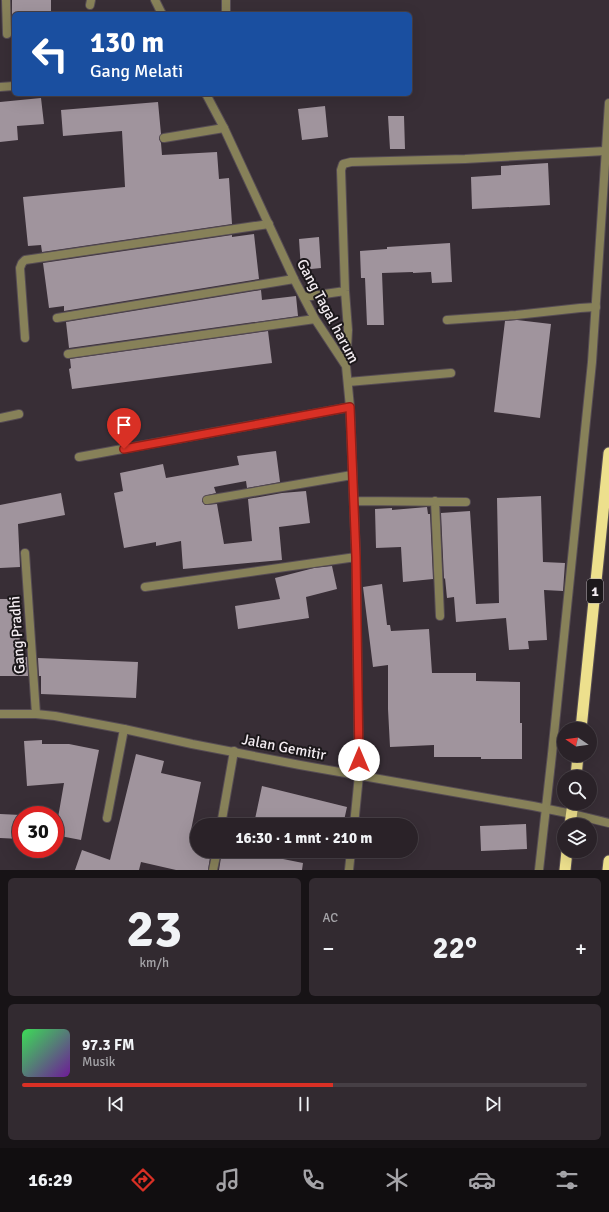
<!DOCTYPE html>
<html lang="id">
<head>
<meta charset="utf-8">
<style>
	body { margin:0; font-family:Signika,sans-serif; background:#322a30; color:#f1f3f6; height:100vh; display:flex; flex-direction:column; font-size:15px; white-space:nowrap }
	* { box-sizing:border-box; margin:0 }
	p { font-size:13px; color:#a5a4a8 }
	.icon { flex:none; width:22px; height:22px; fill:none; stroke:currentColor; stroke-width:2; stroke-linecap:round; stroke-linejoin:round }
	.map { position:relative; height:870px; overflow:hidden }
	.sheet { display:flex; flex-direction:column; gap:8px; padding:8px; background:#171316; flex:1 }
	.sheet>* { flex:none }
	.top-card { position:absolute; left:12px; top:12px; width:400px; height:84px; border-radius:6px; box-shadow:0 4px 16px #0002,0 0 0 1px #463f45; background:#1a4fa0; color:#fff; overflow:hidden }
	.needle { width:26px; rotate:283deg }
	.buttons { position:absolute; left:557px; top:722px; display:grid; gap:8px }
	.buttons a { display:grid; place-items:center; width:40px; height:40px; border-radius:50%; background:#2a2228; box-shadow:0 4px 16px #0002,0 0 0 1px #463f45; font-size:20px }
	.speed { position:absolute; left:12px; top:806px; display:flex; gap:8px; font-size:20px; font-weight:700; text-align:center }
	.speed>* { display:grid; place-content:center; width:52px; height:52px; border-radius:50%; background:#2a2228; box-shadow:0 4px 16px #0002,0 0 0 1px #463f45; line-height:1 }
	.speed .limit { border:6px solid #d22; background:#fff; color:#111 }
	.pin { position:absolute; display:grid; place-items:center; width:34px; height:34px; color:#fff; margin:-41px -17px; border-radius:50% 50% 50% 0; rotate:-45deg; box-shadow:0 0 4px #0007 }
	.pin .icon { rotate:45deg }
	.me { position:absolute; width:44px; margin:-22px; rotate:0deg; stroke-linejoin:round; filter:drop-shadow(0 0 3px #0008) }
	.turn { display:flex; align-items:center; gap:14px; height:84px; padding:0 12px; font-size:18px }
	.turn .icon { width:52px; height:52px; stroke-width:2.5 }
	.turn b { display:block; font-size:28px; line-height:34px }
	.big { font-size:30px; font-weight:700; line-height:1.1 }
	.sheet .card { flex:1; display:flex; flex-direction:column; justify-content:center; gap:6px; min-width:0; padding:0 14px; border-radius:6px; background:#322a30 }
	.sheet .dial { align-items:center; gap:0 }
	.dial b { font-size:52px; line-height:1 }
	.song { display:flex; align-items:center; gap:12px }
	.cover { width:48px; height:48px; border-radius:6px; background:linear-gradient(135deg,hsl(130 70% 55%),hsl(280 70% 35%)) }
	.played { height:4px; border-radius:2px; background:linear-gradient(90deg,#d93025 55%,#463f45 55%) }
	.keys { display:flex; justify-content:space-around; direction:ltr }
	.heat { display:flex; justify-content:space-between; align-items:center; font-size:22px; direction:ltr }
	.sheet .tiles { flex:1; display:grid; gap:8px; grid-template-columns:1fr 1fr }
	.card:last-child { grid-column:span 2 }
	.trip { position:absolute; left:190px; top:818px; width:228px; height:40px; border-radius:20px; background:#2a2228; box-shadow:0 4px 16px #0002,0 0 0 1px #463f45; font-weight:700; line-height:40px; text-align:center }
	.tab-bar { display:flex; height:64px; justify-content:space-around; align-items:center; background:#110e10; color:#a5a4a8 }
	.tab-bar .icon { width:28px; height:28px }
	.tab-bar .on { color:#d93025 }
	.tab-bar b { font-size:18px; color:#f1f3f6 }
	.map>svg:first-child { display:block }
	.building { fill:#a0949d }
	.lines { fill:none; stroke-linecap:round; stroke-linejoin:round }
	.service-casing { stroke:#564c54; stroke-width:10 }
	.minor-casing { stroke:#564c54; stroke-width:10 }
	.tertiary-casing { stroke:#564c54; stroke-width:10 }
	.trunk-casing { stroke:#564c54; stroke-width:13 }
	.service { stroke:#878159; stroke-width:8 }
	.minor { stroke:#878159; stroke-width:8 }
	.tertiary { stroke:#878159; stroke-width:8 }
	.trunk { stroke:#ede08d; stroke-width:11 }
	.route-casing { stroke:#8d1f18; stroke-width:10 }
	.route { stroke:#d93025; stroke-width:7 }
	.labels { text-anchor:middle; stroke-width:4; stroke-linejoin:round; paint-order:stroke }
	.shield { fill:#1c181b; stroke:#b2acb1; stroke-width:1 }
	.shield-label { font-size:14px; font-weight:bold; fill:#f3ecf1 }
	.street-label { font-size:15px; fill:#f3ecf1; stroke:#1c181b }
</style>
</head>
<body>
<div class="map">
<svg width="609" height="870" viewBox="0 0 609 870">
	<rect width="100%" height="100%" fill="#382e36"/>
	<path class="building" d="M 12,0 L 51,0 L 51,14 L 14,14 L 14,27 L 12,27 Z
		M 41,98 L 44,124 L 17,126 L 18,140 L 0,142 L 0,102 Z
		M 158,102 L 161,134 L 159,139 L 161,143 L 162,155 L 217,152 L 219,179 L 229,178 L 232,224 L 42,252 L 41,245 L 28,246 L 23,197 L 125,187 L 122,131 L 63,136 L 61,110 Z
		M 325,106 L 328,137 L 302,140 L 298,109 Z
		M 388,116 L 404,116 L 405,149 L 390,149 Z
		M 548,163 L 550,205 L 472,209 L 471,177 L 501,175 L 501,166 Z
		M 254,234 L 259,279 L 64,311 L 64,306 L 49,308 L 43,263 L 232,235 L 232,237 Z
		M 319,237 L 321,268 L 301,270 L 299,239 Z
		M 450,243 L 452,282 L 432,283 L 431,272 L 413,273 L 413,272 L 382,273 L 384,325 L 367,325 L 365,278 L 361,278 L 360,251 L 387,249 L 387,247 Z
		M 261,290 L 262,300 L 296,296 L 298,316 L 69,348 L 66,322 Z
		M 517,320 L 551,324 L 540,418 L 494,412 L 505,321 Z
		M 268,331 L 272,363 L 72,389 L 69,369 L 71,368 L 70,359 Z
		M 276,451 L 280,482 L 247,488 L 246,481 L 214,487 L 216,493 L 204,496 L 202,501 L 203,503 L 205,505 L 217,504 L 224,544 L 252,541 L 248,499 L 282,493 L 306,491 L 310,523 L 279,527 L 282,560 L 183,569 L 181,541 L 156,546 L 156,542 L 124,548 L 114,493 L 123,491 L 120,473 L 163,464 L 166,478 L 239,465 L 237,456 Z
		M 61,493 L 65,515 L 18,524 L 20,567 L 0,568 L 0,505 Z
		M 541,496 L 543,562 L 565,563 L 563,591 L 544,590 L 547,640 L 528,641 L 529,649 L 509,650 L 506,618 L 456,622 L 454,597 L 447,598 L 445,578 L 444,579 L 441,513 L 470,511 L 476,604 L 499,603 L 497,498 Z
		M 427,507 L 428,514 L 430,514 L 433,579 L 403,582 L 401,547 L 376,548 L 375,509 L 392,508 L 392,510 Z
		M 332,566 L 337,589 L 306,597 L 309,618 L 238,629 L 235,606 L 280,599 L 275,578 L 314,568 Z
		M 382,584 L 387,625 L 390,625 L 391,631 L 429,629 L 432,673 L 476,673 L 476,681 L 520,682 L 520,723 L 522,723 L 522,759 L 481,759 L 481,757 L 434,757 L 434,745 L 390,747 L 388,709 L 388,665 L 373,667 L 363,587 Z
		M 0,599 L 19,599 L 20,657 L 27,657 L 28,676 L 0,676 Z
		M 38,658 L 138,662 L 136,698 L 41,694 L 41,676 L 39,676 Z
		M 42,740 L 42,744 L 69,744 L 99,750 L 81,840 L 55,835 L 64,783 L 27,786 L 24,741 Z
		M 136,754 L 164,761 L 161,773 L 201,782 L 191,830 L 197,831 L 197,851 L 211,851 L 208,870 L 176,870 L 141,862 L 139,870 L 75,870 L 82,850 L 110,860 Z
		M 262,786 L 347,807 L 343,825 L 280,825 L 255,819 Z
		M 0,814 L 21,815 L 21,839 L 0,838 Z
		M 526,824 L 527,849 L 481,851 L 480,826 Z
		M 222,851 L 274,851 L 273,857 L 303,863 L 302,870 L 219,870 Z"/>
	<g class="lines">
		<defs>
			<path id="service" d="M 164,138 L 224,128
				M 57,318 L 294,279
				M 25,338 L 20,268 L 22,263 L 25,260 L 269,224
				M 348,382 L 451,373
				M 354,825 L 359,775
				M 349,870 L 351,851"/>
			<path id="minor" d="M 6,0 L 7,34
				M 155,0 L 162,14
				M 90,5 L 91,0
				M 226,14 L 226,0
				M 0,87 L 14,86
				M 206,94 L 224,128 L 294,279 L 315,319 L 346,366 L 350,407 L 356,557 L 359,775
				M 304,297 L 345,291
				M 447,320 L 516,315 L 580,308 L 596,307
				M 68,354 L 315,319
				M 346,366 L 348,330 L 345,291 L 341,170 L 343,164 L 351,162 L 465,159 L 605,151
				M 0,418 L 19,414
				M 79,457 L 350,407
				M 207,500 L 352,475
				M 354,501 L 466,502
				M 435,501 L 440,616
				M 25,553 L 36,714
				M 145,587 L 356,557
				M 572,814 L 609,823
				M 107,818 L 124,729
				M 221,825 L 234,751
				M 213,870 L 217,851"/>
			<path id="tertiary" d="M 0,714 L 36,714 L 55,716 L 124,729 L 192,744 L 300,765 L 533,806 L 572,814
				M 539,870 L 552,754 L 592,362 L 609,103"/>
			<path id="trunk" d="M 581,729 L 609,453
				M 576,777 L 578,755
				M 570,825 L 573,803
				M 565,870 L 567,851
				M 608,870 L 609,861"/>
		</defs>
		<use href="#service" class="service-casing"/>
		<use href="#minor" class="minor-casing"/>
		<use href="#tertiary" class="tertiary-casing"/>
		<use href="#trunk" class="trunk-casing"/>
		<use href="#service" class="service"/>
		<use href="#minor" class="minor"/>
		<use href="#tertiary" class="tertiary"/>
		<use href="#trunk" class="trunk"/>
	</g>
	<g class="lines">
		<defs>
			<path id="route" d="M 124,449 L 350,407 L 356,557 L 359,760"/>
		</defs>
		<use href="#route" class="route-casing"/>
		<use href="#route" class="route"/>
	</g>
	<g class="labels">
		<rect class="shield" x="587" y="579" width="16" height="24" rx="3"/>
		<g class="shield-label">
			<text x="595" y="596">1</text>
		</g>
		<g class="street-label">
			<text transform="translate(328 311) rotate(62)" y="5">Gang Tagal harum</text>
			<text transform="translate(17 635) rotate(-94)" y="5">Gang Pradhi</text>
			<text transform="translate(284 747) rotate(11)" y="5">Jalan Gemitir</text>
		</g>
	</g>
</svg>
<div class="buttons">
<a><svg class="needle" viewBox="-14 -14 28 28"><path d="M0-13l5 13h-10z" fill="#e53935"/><path d="M0 13l5-13h-10z" fill="#a5a4a8"/></svg></a>
<a><svg class="icon" aria-label="search" viewBox="0 0 24 24"><circle cx="10" cy="10" r="6"/><path d="M15 15l6 6"/></svg></a>
<a><svg class="icon" aria-label="layers" viewBox="0 0 24 24"><path d="M12 4l9 5-9 5-9-5zM3 14l9 5 9-5"/></svg></a>
</div>
<div class="speed"><div class="limit">30</div></div>
<div class="pin" style="left:124px;top:449px;background:#d93025"><svg class="icon" aria-label="arrive" viewBox="0 0 24 24"><path d="M6 21V4h12l-3 4 3 4H6"/></svg></div>
<svg class="me" style="left:359px;top:760px" viewBox="-20 -20 40 40"><circle r="19" fill="#fff"/><path d="M0-13L10 11 0 6-10 11z" fill="#d93025"/></svg>
<div class="trip">16:30 · 1 mnt · 210 m</div>
<div class="top-card">
<div class="turn"><svg class="icon" aria-label="left" viewBox="0 0 24 24"><path d="M17 20v-9H6M10 6l-5 5 5 5"/></svg><div><b>130 m</b>Gang Melati</div></div>
</div>
</div>
<section class="sheet">
<div class="tiles">
<div class="card dial"><b>23</b><p>km/h</p></div>
<div class="card"><p>AC</p>
<div class="heat"><a>−</a><b class="big">22°</b><a>+</a></div>
</div>
<div class="card">
<div class="song"><i class="cover"></i><div><b>97.3 FM</b><p>Musik</p></div></div>
<div class="played"></div>
<div class="keys"><svg class="icon" aria-label="previous" viewBox="0 0 24 24"><path d="M18 5L8 12l10 7zM5 5v14"/></svg><svg class="icon" aria-label="pause" viewBox="0 0 24 24"><path d="M8 5v14M16 5v14"/></svg><svg class="icon" aria-label="next" viewBox="0 0 24 24"><path d="M6 5l10 7-10 7zM19 5v14"/></svg></div>
</div>
</div>
</section>
<nav class="tab-bar">
<b>16:29</b>
<svg class="icon on" aria-label="directions" viewBox="0 0 24 24"><path d="M12 3l9 9-9 9-9-9zM9 14v-3h6M13 9l2 2-2 2"/></svg>
<svg class="icon" aria-label="music" viewBox="0 0 24 24"><path d="M9 18V5l10-2v13"/><circle cx="6" cy="18" r="3"/><circle cx="16" cy="16" r="3"/></svg>
<svg class="icon" aria-label="phone" viewBox="0 0 24 24"><path d="M5 4h4l2 5-3 2q2 4 5 5l2-3 5 2v4C11 20 4 13 5 4z"/></svg>
<svg class="icon" aria-label="climate" viewBox="0 0 24 24"><path d="M12 3v18M4 7l16 10M4 17L20 7"/></svg>
<svg class="icon" aria-label="car" viewBox="0 0 24 24"><path d="M5 17H2v-5l4-1 3-4h7l3 4 3 1v5h-3M9 17h6M6 11h13"/><circle cx="7" cy="17" r="2"/><circle cx="17" cy="17" r="2"/></svg>
<svg class="icon" aria-label="filters" viewBox="0 0 24 24"><path d="M4 7h16M4 17h16"/><circle cx="9" cy="7" r="2"/><circle cx="15" cy="17" r="2"/></svg>
</nav>
</body>
</html>
